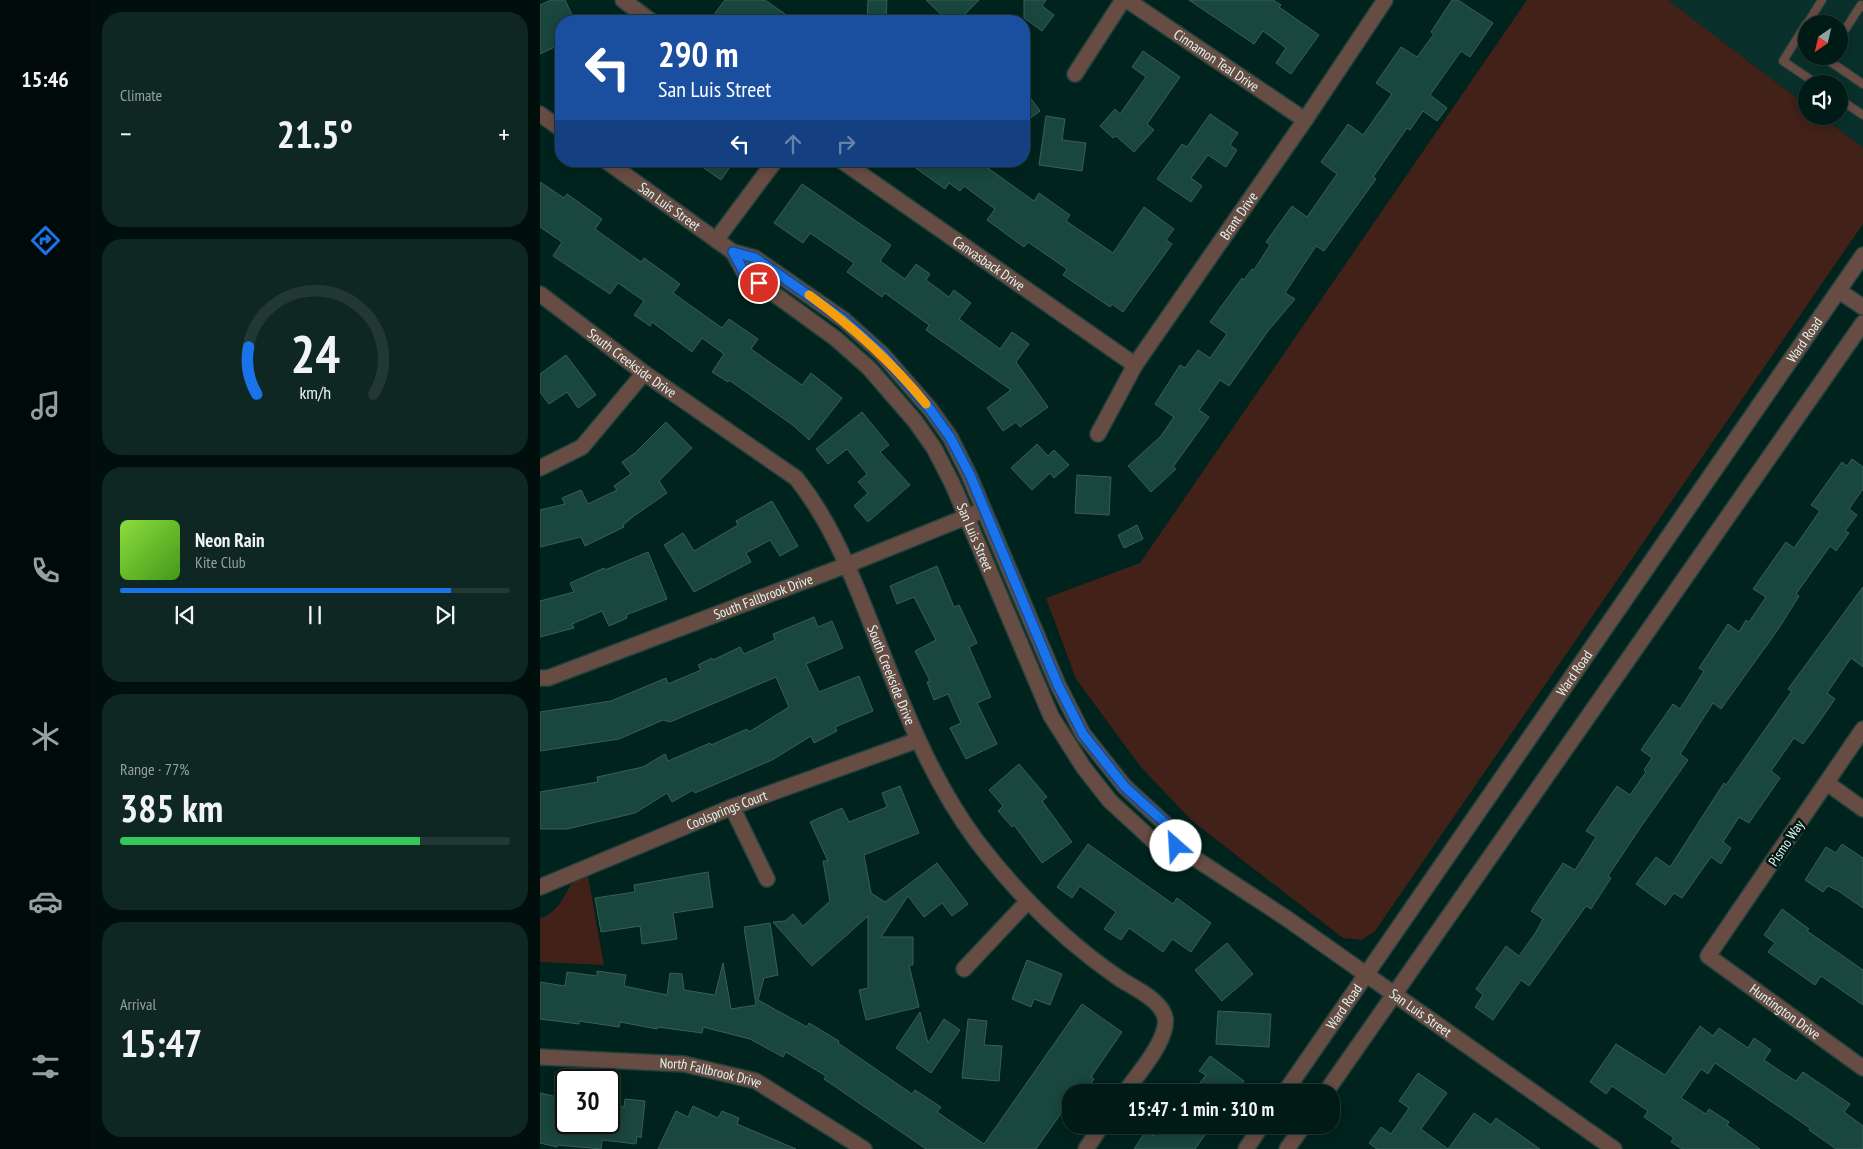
<!DOCTYPE html>
<html lang="en">
<head>
<meta charset="utf-8">
<style>
	body { margin:0; font-family:"PT Sans Narrow",sans-serif; background:#0e2723; color:#f1f3f6; height:100vh; display:flex; flex-direction:column; font-size:19px; white-space:nowrap }
	* { box-sizing:border-box; margin:0 }
	p { font-size:16px; color:#95a1a1 }
	.icon { flex:none; width:28px; height:28px; fill:none; stroke:currentColor; stroke-width:2; stroke-linecap:round; stroke-linejoin:round }
	.map { position:relative; flex:1; overflow:hidden }
	.details { display:flex; flex-direction:column; gap:12px; padding:12px; background:#000e0c; width:450px }
	.details>* { flex:none }
	.banner { position:absolute; left:15px; top:15px; width:475px; height:152px; border-radius:20px; box-shadow:0 2px 12px #0003,0 0 0 1px #223835; background:#1a4fa0; color:#fff; overflow:hidden }
	.needle { width:32px; rotate:214deg }
	.buttons { position:absolute; left:1258px; top:15px; display:grid; gap:10px }
	.buttons a { display:grid; place-items:center; width:50px; height:50px; border-radius:50%; background:#001a16; box-shadow:0 2px 12px #0003,0 0 0 1px #223835; font-size:25px }
	.speed { position:absolute; left:15px; top:1069px; display:flex; gap:10px; font-size:25px; font-weight:700; text-align:center }
	.speed>* { display:grid; place-content:center; width:65px; height:65px; border-radius:50%; background:#001a16; box-shadow:0 2px 12px #0003,0 0 0 1px #223835; line-height:1 }
	.speed .limit { border:2px solid #111; border-radius:8px; background:#fff; color:#111 }
	.pin { position:absolute; display:grid; place-items:center; width:42px; height:42px; color:#fff; margin:-21px; border:2px solid #fff; border-radius:50%; box-shadow:0 1px 5px #0007 }
	.me { position:absolute; width:55px; margin:-28px; rotate:334deg; stroke-linejoin:round; filter:drop-shadow(0 0 4px #0008) }
	.turn { display:flex; align-items:center; gap:18px; height:105px; padding:0 20px; font-size:22px }
	.turn .icon { width:65px; height:65px; stroke-width:2.5 }
	.turn b { display:block; font-size:35px; line-height:42px }
	.lanes { display:flex; align-items:center; height:48px; padding:0 20px; background:#0003; justify-content:center; gap:25px; direction:ltr }
	.lanes .off { opacity:.35 }
	.big { font-size:38px; font-weight:600; line-height:1.1 }
	.details .widget { flex:1; display:flex; flex-direction:column; justify-content:center; gap:8px; min-width:0; padding:0 18px; border-radius:20px; background:#0e2723 }
	.details .dial { align-items:center; gap:0 }
	.dial svg { height:130px; overflow:visible; fill:none; stroke:#223835; stroke-width:7; stroke-linecap:round; text-anchor:middle }
	.dial text { fill:#f1f3f6; stroke:none }
	.song { display:flex; align-items:center; gap:15px }
	.cover { width:60px; height:60px; border-radius:8px; background:linear-gradient(135deg,hsl(90 70% 55%),hsl(100 70% 35%)) }
	.played { height:5px; border-radius:2px; background:linear-gradient(90deg,#1a73e8 85%,#223835 85%) }
	.keys { display:flex; justify-content:space-around; direction:ltr }
	.heat { display:flex; justify-content:space-between; align-items:center; font-size:28px; direction:ltr }
	.charge { height:8px; border-radius:4px; background:linear-gradient(90deg,#34c759 77%,#223835 0) }
	.trip { position:absolute; left:522px; top:1084px; width:278px; height:50px; border-radius:20px; background:#001a16; box-shadow:0 2px 12px #0003,0 0 0 1px #223835; font-weight:600; line-height:50px; text-align:center }
	main { display:flex; flex:1; min-height:0 }
	.dock { display:flex; flex-direction:column; width:90px; justify-content:space-around; align-items:center; background:#000a09; color:#95a1a1 }
	.dock .icon { width:35px; height:35px }
	.dock .current { color:#1a73e8 }
	.dock b { font-size:22px; color:#f1f3f6 }
	.map>svg:first-child { display:block }
	.built { fill:#09302a; fill-rule:evenodd }
	.green { fill:#412118 }
	.building { fill:#19463d; stroke:#395f57 }
	.lines { fill:none; stroke-linecap:round; stroke-linejoin:round }
	.service-casing { stroke:#20413b; stroke-width:10 }
	.minor-casing { stroke:#20413b; stroke-width:18 }
	.service { stroke:#674c44; stroke-width:8 }
	.minor { stroke:#674c44; stroke-width:15 }
	.route-casing { stroke:#114b97; stroke-width:12 }
	.route { stroke:#1a73e8; stroke-width:9 }
	.slow { stroke:#f59e0b; stroke-width:9 }
	.labels { text-anchor:middle; stroke-width:5; stroke-linejoin:round; paint-order:stroke }
	.street-label { font-size:14px; fill:#e1f6f0; stroke:#001914 }
</style>
</head>
<body>
<main>
<nav class="dock">
<b>15:46</b>
<svg class="icon current" aria-label="directions" viewBox="0 0 24 24"><path d="M12 3l9 9-9 9-9-9zM9 14v-3h6M13 9l2 2-2 2"/></svg>
<svg class="icon" aria-label="music" viewBox="0 0 24 24"><path d="M9 18V5l10-2v13"/><circle cx="6" cy="18" r="3"/><circle cx="16" cy="16" r="3"/></svg>
<svg class="icon" aria-label="phone" viewBox="0 0 24 24"><path d="M5 4h4l2 5-3 2q2 4 5 5l2-3 5 2v4C11 20 4 13 5 4z"/></svg>
<svg class="icon" aria-label="climate" viewBox="0 0 24 24"><path d="M12 3v18M4 7l16 10M4 17L20 7"/></svg>
<svg class="icon" aria-label="car" viewBox="0 0 24 24"><path d="M5 17H2v-5l4-1 3-4h7l3 4 3 1v5h-3M9 17h6M6 11h13"/><circle cx="7" cy="17" r="2"/><circle cx="17" cy="17" r="2"/></svg>
<svg class="icon" aria-label="filters" viewBox="0 0 24 24"><path d="M4 7h16M4 17h16"/><circle cx="9" cy="7" r="2"/><circle cx="15" cy="17" r="2"/></svg>
</nav>
<section class="details">
<div class="widget"><p>Climate</p>
<div class="heat"><a>−</a><b class="big">21.5°</b><a>+</a></div>
</div>
<div class="widget dial"><svg viewBox="0 0 100 80">
<path d="M14 69A42 42 0 1 1 86 69"/>
<path d="M14 69A42 42 0 0 1 9 40" stroke="#1a73e8"/>
<text x="50" y="56" font-size="32" font-weight="700">24</text>
<text x="50" y="72" font-size="11">km/h</text>
</svg></div>
<div class="widget">
<div class="song"><i class="cover"></i><div><b>Neon Rain</b><p>Kite Club</p></div></div>
<div class="played"></div>
<div class="keys"><svg class="icon" aria-label="previous" viewBox="0 0 24 24"><path d="M18 5L8 12l10 7zM5 5v14"/></svg><svg class="icon" aria-label="pause" viewBox="0 0 24 24"><path d="M8 5v14M16 5v14"/></svg><svg class="icon" aria-label="next" viewBox="0 0 24 24"><path d="M6 5l10 7-10 7zM19 5v14"/></svg></div>
</div>
<div class="widget"><p>Range · 77%</p><b class="big">385 km</b><div class="charge"></div></div>
<div class="widget"><p>Arrival</p><b class="big">15:47</b></div>
</section>
<div class="map">
<svg width="1323" height="1149" viewBox="0 0 1323 1149">
	<rect width="100%" height="100%" fill="#00231d"/>
	<path class="built" d="M 1128,0 L 1323,0 L 1323,148 L 1281,116 L 1299,116 L 1299,84 L 1266,84 L 1266,105 ZM 1266,24 L 1299,24 L 1299,56 L 1266,56 Z"/>
	<path class="green" d="M 987,0 L 1128,0 L 1266,105 L 1266,116 L 1281,116 L 1323,148 L 1323,224 L 835,931 L 822,940 L 803,938 L 651,820 L 600,766 L 536,679 L 506,598 L 600,563 Z
		M 48,876 L 64,965 L 0,962 L 0,918 C 19,913 24,894 34,880 Z"/>
	<path class="building" d="M 11,0 L 25,0 L 35,21 L 21,21 L 21,44 L 0,54 L 0,5 Z
		M 185,0 L 225,0 L 255,21 L 186,21 L 175,13 Z
		M 328,0 L 347,0 L 346,21 L 327,21 Z
		M 386,0 L 439,0 L 418,21 L 408,21 Z
		M 484,0 L 506,0 L 502,6 L 514,15 L 502,31 L 484,18 Z
		M 649,0 L 733,0 L 741,5 L 739,7 L 779,35 L 751,74 L 736,63 L 746,48 L 723,31 L 714,44 Z
		M 912,0 L 918,0 L 953,23 L 930,57 L 921,51 L 890,95 L 907,108 L 897,121 L 883,111 L 870,130 L 867,128 L 833,177 L 836,179 L 784,251 L 776,246 L 745,293 L 755,299 L 728,331 L 689,386 L 680,380 L 659,410 L 669,417 L 633,467 L 636,469 L 611,492 L 588,466 L 621,436 L 634,417 L 615,404 L 640,365 L 645,368 L 658,350 L 670,358 L 687,334 L 670,322 L 702,278 L 704,280 L 712,269 L 714,270 L 730,245 L 726,242 L 752,206 L 767,217 L 797,174 L 781,162 L 808,124 L 823,135 L 852,94 L 836,83 L 861,47 L 877,57 L 894,34 L 891,32 Z
		M 603,51 L 640,77 L 607,124 L 614,130 L 594,152 L 576,136 L 573,138 L 560,126 L 575,109 L 580,114 L 606,77 L 592,67 Z
		M 484,89 L 500,111 L 484,123 Z
		M 670,114 L 698,133 L 690,145 L 697,150 L 686,167 L 668,155 L 651,178 L 662,186 L 651,202 L 617,179 L 642,144 L 647,147 Z
		M 506,116 L 525,119 L 522,140 L 546,143 L 542,171 L 499,165 Z
		M 154,161 L 194,161 L 181,180 Z
		M 366,161 L 438,161 L 494,201 L 499,193 L 530,215 L 526,221 L 573,253 L 604,207 L 634,229 L 626,240 L 632,244 L 583,312 L 572,304 L 570,307 L 523,275 L 527,269 L 488,242 L 484,247 L 447,220 L 455,209 L 424,186 L 420,191 L 409,183 L 405,189 Z
		M 0,182 L 24,198 L 27,194 L 62,219 L 55,229 L 101,262 L 104,258 L 140,284 L 133,293 L 182,328 L 189,319 L 218,339 L 211,349 L 262,385 L 271,373 L 302,398 L 269,440 L 254,426 L 189,380 L 188,382 L 172,372 L 184,354 L 162,338 L 152,352 L 112,322 L 110,326 L 94,315 L 104,301 L 78,283 L 70,294 L 13,256 L 22,242 L 0,227 Z
		M 262,184 L 351,245 L 340,261 L 365,279 L 376,264 L 390,274 L 386,280 L 409,297 L 414,290 L 431,303 L 419,319 L 460,349 L 472,332 L 489,344 L 476,362 L 508,407 L 480,427 L 476,422 L 463,431 L 447,408 L 471,390 L 386,330 L 389,325 L 345,293 L 342,297 L 307,272 L 314,263 L 270,233 L 263,243 L 234,223 Z
		M 26,355 L 56,395 L 38,408 L 27,392 L 9,404 L 0,392 L 0,374 Z
		M 322,412 L 349,445 L 340,452 L 370,485 L 328,522 L 314,506 L 328,493 L 318,482 L 327,474 L 307,449 L 288,464 L 276,449 Z
		M 126,422 L 152,448 L 119,481 L 127,493 L 94,516 L 83,525 L 84,527 L 45,546 L 41,537 L 0,547 L 0,510 L 25,504 L 22,498 L 41,490 L 48,504 L 77,490 L 74,486 L 91,474 L 82,462 L 95,453 Z
		M 497,444 L 508,456 L 514,450 L 529,465 L 514,478 L 510,473 L 492,490 L 471,468 Z
		M 1312,459 L 1323,467 L 1323,489 L 1309,509 L 1317,515 L 1305,531 L 1309,533 L 1296,551 L 1290,546 L 1256,594 L 1259,596 L 1239,628 L 1181,709 L 1173,703 L 1140,754 L 1148,760 L 1100,828 L 1068,876 L 1071,878 L 1051,909 L 1046,906 L 989,986 L 981,980 L 953,1020 L 935,1007 L 943,995 L 936,989 L 966,946 L 979,956 L 996,932 L 1003,919 L 991,911 L 1023,863 L 1035,870 L 1056,837 L 1046,831 L 1077,786 L 1090,795 L 1106,772 L 1104,770 L 1112,758 L 1101,750 L 1133,704 L 1140,709 L 1164,671 L 1159,668 L 1188,624 L 1199,632 L 1206,620 L 1209,622 L 1226,597 L 1213,589 L 1246,542 L 1254,548 L 1280,511 L 1271,505 L 1302,462 L 1307,466 Z
		M 537,475 L 571,477 L 569,515 L 535,513 Z
		M 232,501 L 258,546 L 240,556 L 230,540 L 206,553 L 211,562 L 154,592 L 124,545 L 143,533 L 154,551 L 198,525 L 196,521 Z
		M 597,525 L 603,539 L 584,548 L 578,535 Z
		M 108,552 L 127,599 L 86,615 L 87,618 L 69,626 L 62,611 L 32,624 L 34,628 L 0,637 L 0,601 L 34,592 L 30,583 L 64,568 L 65,570 Z
		M 397,566 L 414,607 L 419,605 L 437,643 L 429,647 L 451,697 L 437,703 L 457,744 L 426,759 L 410,728 L 421,723 L 408,694 L 394,700 L 387,682 L 390,681 L 375,651 L 396,640 L 374,597 L 357,604 L 350,586 Z
		M 1323,587 L 1323,667 L 1311,658 L 1287,693 L 1295,699 L 1277,725 L 1263,744 L 1254,738 L 1231,771 L 1240,778 L 1209,823 L 1199,817 L 1183,842 L 1191,848 L 1181,864 L 1171,857 L 1142,898 L 1134,893 L 1125,905 L 1096,884 L 1116,857 L 1130,867 L 1184,783 L 1186,785 L 1252,691 L 1248,689 Z
		M 274,617 L 278,627 L 292,621 L 303,648 L 266,664 L 279,692 L 319,676 L 333,711 L 295,727 L 297,731 L 274,743 L 271,736 L 232,760 L 155,793 L 153,790 L 132,802 L 127,793 L 95,813 L 27,829 L 0,829 L 0,792 L 58,782 L 57,777 L 103,767 L 125,754 L 128,761 L 170,743 L 171,745 L 207,729 L 209,732 L 249,707 L 236,677 L 130,722 L 123,720 L 79,739 L 0,751 L 0,712 L 71,701 L 126,678 L 128,684 L 161,670 L 158,665 L 172,658 L 173,660 L 200,647 L 204,654 L 235,640 L 233,634 Z
		M 479,764 L 507,797 L 502,801 L 532,842 L 502,863 L 474,825 L 472,827 L 458,811 L 463,806 L 449,790 Z
		M 360,786 L 379,833 L 324,855 L 331,893 L 345,902 L 397,863 L 428,904 L 412,916 L 402,903 L 384,917 L 368,896 L 341,937 L 373,937 L 373,965 L 369,965 L 379,1007 L 326,1020 L 319,990 L 328,988 L 328,916 L 272,966 L 233,922 L 245,921 L 253,914 L 263,926 L 290,901 L 283,861 L 288,861 L 270,822 L 302,808 L 309,822 L 347,807 L 342,793 Z
		M 548,844 L 633,904 L 637,898 L 671,923 L 651,952 L 632,939 L 623,952 L 589,928 L 581,940 L 564,929 L 576,912 L 540,886 L 532,898 L 517,887 Z
		M 1302,844 L 1323,858 L 1323,908 L 1297,890 L 1288,886 L 1283,892 L 1265,880 L 1286,847 L 1296,853 Z
		M 168,872 L 173,907 L 133,913 L 137,939 L 102,944 L 100,926 L 61,932 L 55,898 L 95,892 L 94,885 Z
		M 1242,909 L 1269,929 L 1267,931 L 1323,970 L 1323,1005 L 1281,976 L 1275,985 L 1228,952 L 1235,943 L 1224,935 Z
		M 230,923 L 238,975 L 224,978 L 218,1000 L 267,1027 L 269,1023 L 299,1041 L 298,1043 L 372,1094 L 375,1090 L 401,1107 L 397,1112 L 444,1144 L 542,1004 L 582,1032 L 551,1077 L 554,1079 L 545,1092 L 531,1092 L 531,1099 L 496,1149 L 386,1149 L 284,1079 L 286,1076 L 246,1052 L 243,1057 L 210,1039 L 163,1027 L 162,1033 L 118,1027 L 117,1029 L 80,1022 L 79,1027 L 39,1021 L 39,1024 L 0,1019 L 0,982 L 25,986 L 27,972 L 57,976 L 57,971 L 86,975 L 84,986 L 127,995 L 130,973 L 142,974 L 144,990 L 175,995 L 183,963 L 191,1009 L 216,1005 L 204,927 Z
		M 687,943 L 713,974 L 682,1001 L 655,970 Z
		M 487,960 L 522,974 L 510,1005 L 494,999 L 491,1007 L 472,999 Z
		M 678,1011 L 731,1014 L 729,1047 L 676,1044 Z
		M 380,1012 L 388,1043 L 404,1019 L 420,1030 L 391,1073 L 356,1048 Z
		M 428,1019 L 447,1021 L 444,1045 L 462,1046 L 459,1081 L 422,1078 Z
		M 1160,1026 L 1173,1036 L 1179,1028 L 1208,1048 L 1214,1038 L 1231,1050 L 1224,1060 L 1246,1075 L 1256,1081 L 1263,1072 L 1310,1104 L 1304,1112 L 1323,1126 L 1323,1149 L 1296,1149 L 1269,1130 L 1270,1128 L 1175,1063 L 1168,1074 L 1161,1069 L 1141,1098 L 1166,1114 L 1169,1109 L 1189,1122 L 1187,1125 L 1220,1149 L 1142,1149 L 1131,1142 L 1134,1138 L 1104,1117 L 1108,1111 L 1072,1086 L 1066,1094 L 1050,1082 L 1076,1044 L 1125,1075 Z
		M 670,1056 L 704,1081 L 696,1092 L 653,1092 L 666,1075 L 659,1071 Z
		M 878,1073 L 907,1093 L 881,1129 L 908,1149 L 934,1113 L 951,1125 L 956,1118 L 1000,1149 L 837,1149 L 829,1143 L 841,1127 L 851,1134 L 869,1108 L 859,1101 Z
		M 0,1093 L 26,1099 L 22,1122 L 69,1122 L 70,1105 L 84,1107 L 85,1099 L 105,1101 L 101,1138 L 97,1136 L 96,1144 L 62,1140 L 61,1149 L 18,1145 L 17,1147 L 0,1143 Z
		M 153,1106 L 178,1118 L 182,1111 L 199,1118 L 197,1124 L 256,1149 L 118,1149 L 136,1111 L 148,1117 Z
		M 621,1125 L 672,1125 L 655,1149 L 594,1149 L 606,1131 L 613,1136 Z"/>
	<g class="lines">
		<defs>
			<path id="service" d="M 1266,24 L 1243,61 L 1277,84
				M 1267,24 L 1282,0
				M 1257,39 L 1266,45
				M 1299,39 L 1321,5 L 1323,7
				M 1282,56 L 1323,84
				M 1299,99 L 1323,115"/>
			<g id="minor">
				<path d="M 83,0 L 111,21"/>
				<path id="s1" d="M 587,0 L 765,120"/>
				<path d="M 535,74 L 583,0"/>
				<path d="M 0,114 L 21,129"/>
				<path id="s2" d="M 66,161 L 193,252 L 215,258 L 304,320 L 342,354 L 390,409 L 410,437 L 429,475 L 518,685 L 543,734 L 585,787 L 633,831 L 636,846"/>
				<path id="s3" d="M 302,161 L 595,365"/>
				<path d="M 176,240 L 235,161"/>
				<path id="s4" d="M 193,252 L 204,272 L 295,338 L 329,368 L 375,421 L 394,448 L 413,485 L 511,716 L 544,768 L 570,801 L 620,847 L 636,846 L 746,918 L 1074,1149"/>
				<path d="M 1299,291 L 1323,307"/>
				<path id="s5" d="M 0,294 L 104,373 L 256,478 C 288,518 307,563 326,611 C 357,690 385,771 436,840 C 476,893 525,941 580,979 C 593,987 618,999 624,1014 C 633,1035 597,1075 585,1092"/>
				<path id="s6" d="M 558,434 L 595,365 L 765,120 L 845,0"/>
				<path d="M 0,468 L 42,447 L 104,373"/>
				<path id="s7" d="M 0,678 L 8,678 L 307,565 L 436,513"/>
				<path id="s8" d="M 1323,729 L 1168,956 L 1323,1068"/>
				<path d="M 1287,783 L 1323,809"/>
				<path d="M 192,807 L 227,879"/>
				<path id="s9" d="M 0,887 L 192,807 L 378,740"/>
				<path d="M 424,969 L 488,901"/>
				<path id="s10" d="M 0,1057 L 144,1064 L 216,1081 L 324,1149"/>
				<path id="s11" d="M 745,1092 L 1323,255"/>
				<path d="M 786,1092 L 1323,323"/>
				<path d="M 546,1149 L 562,1125"/>
				<path d="M 706,1149 L 722,1125"/>
				<path d="M 747,1149 L 764,1125"/>
			</g>
		</defs>
		<use href="#service" class="service-casing"/>
		<use href="#minor" class="minor-casing"/>
		<use href="#service" class="service"/>
		<use href="#minor" class="minor"/>
	</g>
	<g class="lines">
		<defs>
			<path id="route" d="M 219,283 L 204,272 L 193,252 L 215,258 L 304,320 L 342,354 L 390,409 L 410,437 L 430,475 L 518,685 L 543,734 L 585,787 L 634,831 L 636,846"/>
		</defs>
		<use href="#route" class="route-casing"/>
		<use href="#route" class="route"/>
		<path class="slow" d="M 269,295 C 313,327 352,362 386,404"/>
	</g>
	<g class="labels">
		<g class="street-label">
			<text dy="5" stroke="none"><textPath href="#s1" startOffset="108">Cinnamon Teal Drive</textPath></text>
			<text dy="5" stroke="none"><textPath href="#s2" startOffset="78">San Luis Street</textPath></text>
			<text dy="5" stroke="none"><textPath href="#s6" startOffset="260">Brant Drive</textPath></text>
			<text dy="5" stroke="none"><textPath href="#s3" startOffset="179">Canvasback Drive</textPath></text>
			<text dy="5" stroke="none"><textPath href="#s11" startOffset="914">Ward Road</textPath></text>
			<text dy="5" stroke="none"><textPath href="#s5" startOffset="115">South Creekside Drive</textPath></text>
			<text dy="5" stroke="none"><textPath href="#s4" startOffset="382">San Luis Street</textPath></text>
			<text dy="5" stroke="none"><textPath href="#s7" startOffset="238">South Fallbrook Drive</textPath></text>
			<text dy="5" stroke="none"><textPath href="#s11" startOffset="509">Ward Road</textPath></text>
			<text dy="5" stroke="none"><textPath href="#s5" startOffset="535">South Creekside Drive</textPath></text>
			<text dy="5" stroke="none"><textPath href="#s9" startOffset="202">Coolsprings Court</textPath></text>
			<text transform="translate(1246 843) rotate(-56)" y="5">Pismo Way</text>
			<text dy="5" stroke="none"><textPath href="#s11" startOffset="104">Ward Road</textPath></text>
			<text dy="5" stroke="none"><textPath href="#s8" startOffset="370">Huntington Drive</textPath></text>
			<text dy="5" stroke="none"><textPath href="#s4" startOffset="1060">San Luis Street</textPath></text>
			<text dy="5" stroke="none"><textPath href="#s10" startOffset="172">North Fallbrook Drive</textPath></text>
		</g>
	</g>
</svg>
<div class="buttons">
<a><svg class="needle" viewBox="-14 -14 28 28"><path d="M0-13l5 13h-10z" fill="#e53935"/><path d="M0 13l5-13h-10z" fill="#95a1a1"/></svg></a>
<a><svg class="icon" aria-label="sound" viewBox="0 0 24 24"><path d="M4 9h4l5-4v14l-5-4H4zM17 9q2 3 0 6"/></svg></a>
</div>
<div class="speed"><div class="limit">30</div></div>
<div class="pin" style="left:219px;top:283px;background:#d93025"><svg class="icon" aria-label="arrive" viewBox="0 0 24 24"><path d="M6 21V4h12l-3 4 3 4H6"/></svg></div>
<svg class="me" style="left:636px;top:846px" viewBox="-20 -20 40 40"><circle r="19" fill="#fff"/><path d="M0-13L10 11 0 6-10 11z" fill="#1a73e8"/></svg>
<div class="trip">15:47 · 1 min · 310 m</div>
<div class="banner">
<div class="turn"><svg class="icon" aria-label="left" viewBox="0 0 24 24"><path d="M17 20v-9H6M10 6l-5 5 5 5"/></svg><div><b>290 m</b>San Luis Street</div></div>
<div class="lanes"><svg class="icon" aria-label="left" viewBox="0 0 24 24"><path d="M17 20v-9H6M10 6l-5 5 5 5"/></svg><svg class="icon off" aria-label="ahead" viewBox="0 0 24 24"><path d="M12 20V5M6 11l6-6 6 6"/></svg><svg class="icon off" aria-label="right" viewBox="0 0 24 24"><path d="M7 20v-9h11M14 6l5 5-5 5"/></svg></div>
</div>
</div>
</main>
</body>
</html>
